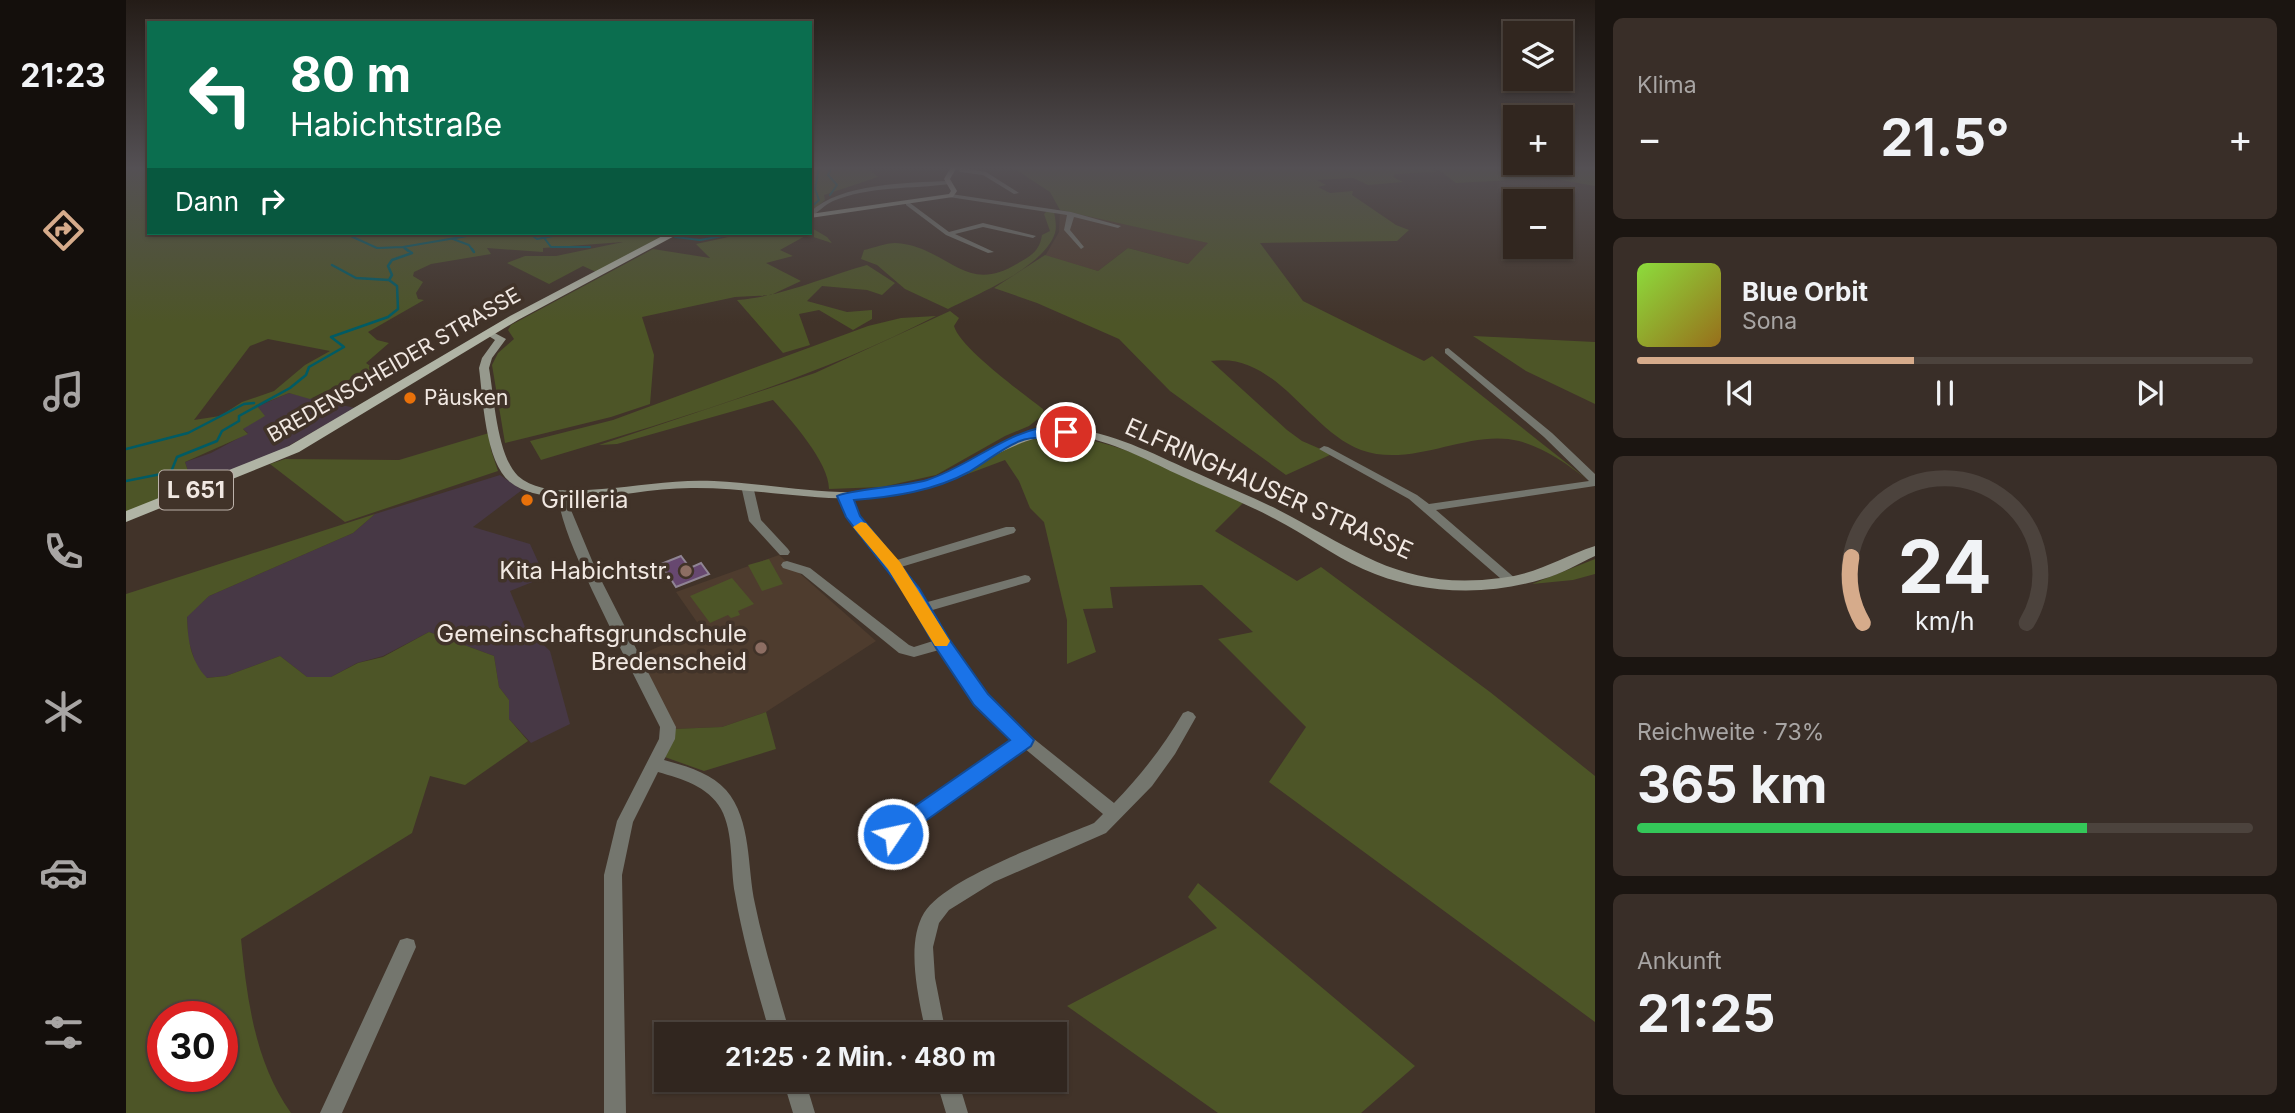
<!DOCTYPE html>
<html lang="de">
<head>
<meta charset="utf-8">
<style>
	body { margin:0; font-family:Inter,sans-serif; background:#392e28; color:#f1f3f6; height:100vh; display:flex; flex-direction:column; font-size:26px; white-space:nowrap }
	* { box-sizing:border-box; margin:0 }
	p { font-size:23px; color:#a8a5a4 }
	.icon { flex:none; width:38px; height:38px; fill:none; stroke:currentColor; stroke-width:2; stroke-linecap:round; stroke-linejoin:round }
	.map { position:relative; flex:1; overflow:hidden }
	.details { display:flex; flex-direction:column; gap:18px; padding:18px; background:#1b1511; width:700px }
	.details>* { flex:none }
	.guide { position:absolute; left:21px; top:21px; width:665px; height:214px; border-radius:0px; box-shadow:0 2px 5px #0004,0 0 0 2px #4c433d; background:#0b6e4f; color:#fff; overflow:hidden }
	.fabs { position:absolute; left:1377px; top:21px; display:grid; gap:14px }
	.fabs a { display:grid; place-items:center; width:70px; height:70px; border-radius:0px; background:#31261f; box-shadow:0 2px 5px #0004,0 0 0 2px #4c433d; font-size:35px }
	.speed { position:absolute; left:21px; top:1001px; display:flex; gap:14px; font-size:35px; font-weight:700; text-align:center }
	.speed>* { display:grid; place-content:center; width:91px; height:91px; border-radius:50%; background:#31261f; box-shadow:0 2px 5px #0004,0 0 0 2px #4c433d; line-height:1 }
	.speed .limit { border:10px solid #d22; background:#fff; color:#111 }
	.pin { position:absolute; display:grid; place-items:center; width:60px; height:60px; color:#fff; margin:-30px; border:4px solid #fff; border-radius:50%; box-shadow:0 2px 7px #0007 }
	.me { position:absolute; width:77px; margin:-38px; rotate:56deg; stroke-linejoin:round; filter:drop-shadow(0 0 5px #0008) }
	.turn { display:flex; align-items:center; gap:24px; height:147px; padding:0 28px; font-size:32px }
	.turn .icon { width:91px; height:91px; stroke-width:2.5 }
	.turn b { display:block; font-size:49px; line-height:60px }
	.then { display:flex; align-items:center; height:66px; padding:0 28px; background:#0003; gap:14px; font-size:26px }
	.big { font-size:52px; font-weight:700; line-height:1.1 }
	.details .widget { flex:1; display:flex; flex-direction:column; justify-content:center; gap:10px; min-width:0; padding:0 24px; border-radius:10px; background:#392e28 }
	.details .dial { align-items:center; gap:0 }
	.dial svg { height:182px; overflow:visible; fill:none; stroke:#4c433d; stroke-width:7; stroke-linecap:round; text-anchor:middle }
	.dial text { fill:#f1f3f6; stroke:none }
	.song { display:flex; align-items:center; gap:21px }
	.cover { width:84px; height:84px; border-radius:10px; background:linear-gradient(135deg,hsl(90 70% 55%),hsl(40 70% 35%)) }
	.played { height:7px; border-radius:4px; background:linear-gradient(90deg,#d6ab8b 45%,#4c433d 45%) }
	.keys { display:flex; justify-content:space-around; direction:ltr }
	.heat { display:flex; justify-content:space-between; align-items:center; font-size:38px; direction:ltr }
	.charge { height:10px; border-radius:5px; background:linear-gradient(90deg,#34c759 73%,#4c433d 0) }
	.trip { position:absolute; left:528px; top:1022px; width:413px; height:70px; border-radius:0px; background:#31261f; box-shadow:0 2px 5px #0004,0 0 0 2px #4c433d; font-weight:700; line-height:70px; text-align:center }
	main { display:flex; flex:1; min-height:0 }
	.tab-bar { display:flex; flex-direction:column; width:126px; justify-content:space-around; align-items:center; background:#140f0c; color:#a8a5a4 }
	.tab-bar .icon { width:49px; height:49px }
	.tab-bar .selected { color:#d6ab8b }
	.tab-bar b { font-size:32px; color:#f1f3f6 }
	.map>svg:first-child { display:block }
	.built { fill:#4e3c2e }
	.industrial { fill:#473845 }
	.green { fill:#4d5527; fill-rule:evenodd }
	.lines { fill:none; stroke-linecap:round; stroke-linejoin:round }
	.stream-far1 { stroke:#015b64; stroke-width:2 }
	.stream { stroke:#015b64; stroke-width:2.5 }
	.building { fill:#674870; stroke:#908594; stroke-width:2 }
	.street { fill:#74766e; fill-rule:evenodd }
	.secondary { fill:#96998d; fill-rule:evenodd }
	.primary { fill:#b0b4a5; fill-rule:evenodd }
	.route { fill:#1a73e8; stroke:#114b97; stroke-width:2 }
	.slow { fill:#f59e0b }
	.food-dot { fill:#e8710a; stroke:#413329; stroke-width:2.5 }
	.education-dot { fill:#8d6e63; stroke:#413329; stroke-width:2.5 }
	.labels { text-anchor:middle; stroke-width:7; stroke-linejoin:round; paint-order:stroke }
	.far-street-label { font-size:21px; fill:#f1e8e2; stroke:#413329 }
	.far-poi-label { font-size:21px; fill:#f1e8e2; stroke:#413329; text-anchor:start }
	.shield { fill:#413329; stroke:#bcb2aa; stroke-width:2 }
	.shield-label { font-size:23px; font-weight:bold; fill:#f1e8e2 }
	.street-label { font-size:24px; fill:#f1e8e2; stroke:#413329 }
	.poi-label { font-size:24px; fill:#f1e8e2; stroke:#413329; text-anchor:end }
</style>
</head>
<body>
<main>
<nav class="tab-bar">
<b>21:23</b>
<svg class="icon selected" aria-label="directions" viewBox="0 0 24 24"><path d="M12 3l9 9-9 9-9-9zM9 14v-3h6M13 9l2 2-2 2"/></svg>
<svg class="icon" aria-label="music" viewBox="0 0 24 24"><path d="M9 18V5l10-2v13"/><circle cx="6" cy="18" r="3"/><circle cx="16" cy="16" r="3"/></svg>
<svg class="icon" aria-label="phone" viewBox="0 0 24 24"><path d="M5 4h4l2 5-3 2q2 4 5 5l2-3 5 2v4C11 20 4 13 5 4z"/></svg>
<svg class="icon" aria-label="climate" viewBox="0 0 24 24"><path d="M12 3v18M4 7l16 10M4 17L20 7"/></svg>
<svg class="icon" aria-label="car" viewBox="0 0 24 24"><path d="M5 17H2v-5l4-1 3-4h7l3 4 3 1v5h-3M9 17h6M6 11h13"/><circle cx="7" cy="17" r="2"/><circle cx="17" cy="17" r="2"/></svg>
<svg class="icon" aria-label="filters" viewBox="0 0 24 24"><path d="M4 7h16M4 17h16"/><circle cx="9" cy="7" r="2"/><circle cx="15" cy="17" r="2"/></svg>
</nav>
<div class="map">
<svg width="1469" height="1113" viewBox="0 0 1469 1113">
	<rect width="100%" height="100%" fill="#413329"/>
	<path class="built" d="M 934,210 L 971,216 L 1083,243 L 1062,264 L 1002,248 L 972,271 L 919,256 L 933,232 Z
		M 653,555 L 750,641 L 640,712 L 596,727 L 548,729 L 514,655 L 575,628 L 550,592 Z"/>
	<path class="industrial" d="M 163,393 L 229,408 L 148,454 L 47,495 L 43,486 L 64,477 L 59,462 L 85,453 L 122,433 L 117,429 L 130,407 Z
		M 374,475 L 396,490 L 347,527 L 404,544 L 419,577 L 384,591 L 399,627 L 424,651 L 444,724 L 405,743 L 383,719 L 383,700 L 373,687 L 368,656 L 303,632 L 257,656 L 231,663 L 205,677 L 181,677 L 154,656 L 100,676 L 80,678 L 70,665 L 62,639 L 61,616 L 83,596 L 227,533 L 249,514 Z"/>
	<path class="green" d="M 0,167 L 23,167 L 23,233 L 543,233 L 470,272 L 457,266 L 423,284 L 381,263 L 399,256 L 430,256 L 497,242 L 417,248 L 417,252 L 361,248 L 365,254 L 305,264 L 288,272 L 287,276 L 297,282 L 290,293 L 292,299 L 298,300 L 242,332 L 251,340 L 263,343 L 240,363 L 247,368 L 184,399 L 163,393 L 131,406 L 139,416 L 117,429 L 122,434 L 59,462 L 64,477 L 43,486 L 47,495 L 0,512 ZM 142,339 L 204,351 L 179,365 L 148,391 L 116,402 L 94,416 L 68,420 L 124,346 Z
		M 684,167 L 740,167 L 752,177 L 698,195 L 699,200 L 684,213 Z
		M 886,167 L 1305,167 L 1310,172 L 1269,174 L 1267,177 L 1277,182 L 1242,185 L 1227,178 L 1191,180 L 1200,185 L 1192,187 L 1204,193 L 1227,191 L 1226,195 L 1270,225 L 1283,230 L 1271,241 L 1134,243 L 1177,301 L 1298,361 L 1306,356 L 1462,480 C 1441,464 1419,448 1393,441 C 1343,428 1287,469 1235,450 C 1182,430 1150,351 1085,361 L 1161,430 L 1176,441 L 1206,454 L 1160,475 L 1044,391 L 993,339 L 911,303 L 868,288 L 919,255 L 972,271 L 1002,248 L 1062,264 L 1082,243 L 934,210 L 924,192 Z
		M 1309,167 L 1469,167 L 1469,186 L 1424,178 L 1330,183 Z
		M 922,210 L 928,211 C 929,218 931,226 929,233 C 918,267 852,294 822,309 L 779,289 L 751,265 L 735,259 L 738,250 C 747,248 760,243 769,243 C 823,246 838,298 894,262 C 907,255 914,249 916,235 L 924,231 L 918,214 Z
		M 684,227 L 701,237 L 706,243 L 681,235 L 654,250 L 667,256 L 640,263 L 675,281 L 645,295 L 609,297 L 516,317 L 528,355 L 524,404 L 485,417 L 379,443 L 366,365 L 372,353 L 388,339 L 382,330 L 385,325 L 527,249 L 584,258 L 570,244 L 621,233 L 684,233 Z
		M 741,265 L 769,283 L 756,295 L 741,290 L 696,286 L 681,301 L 721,312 L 746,310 L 746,319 L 727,330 L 693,310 L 673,314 L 684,345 L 657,353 L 611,300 C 655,297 698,277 741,265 Z
		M 824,311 L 833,318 L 828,326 C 834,348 898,394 917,409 L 918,414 L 903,426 L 879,436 L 810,475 L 756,487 L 703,489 C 703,462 665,420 647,400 L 491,444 L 473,445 L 689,373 Z
		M 810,316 C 684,381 545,421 415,460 L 404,441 L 487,420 L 742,326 L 775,318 Z
		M 1347,336 L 1469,342 L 1469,404 L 1400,371 Z
		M 363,433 L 365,450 L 372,471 L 219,522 L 144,464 L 159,459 L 273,460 Z
		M 921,435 C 991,436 1055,475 1117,503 L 1089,531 L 1171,581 L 1195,567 L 1364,692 L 1469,776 L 1469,1022 L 1143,782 L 1180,727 L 1092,639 L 1127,632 L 1076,585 L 984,587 L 987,608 L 957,609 L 970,652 L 941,664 L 941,620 L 918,522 L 904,508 L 893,481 L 879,460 L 831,478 L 882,447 Z
		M 249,514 L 227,533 L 83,596 L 61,617 C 62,640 64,660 81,678 L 100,676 L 154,656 L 181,677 L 205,677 L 232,663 L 257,657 L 303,632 L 368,656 L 373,687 L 383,700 L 383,719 L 402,741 L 339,785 L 304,776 L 286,833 L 115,939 C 121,999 129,1063 165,1113 L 0,1113 L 0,594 ZM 37,1017 L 96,1017 L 96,1076 L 37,1076 Z
		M 643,559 L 657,584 L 636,591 L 622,565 Z
		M 1469,559 L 1469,574 L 1447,580 L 1406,584 Z
		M 606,578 L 628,604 L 612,611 L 614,615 L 605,618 L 602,615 L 584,623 L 564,596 Z
		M 640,712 L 650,749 L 578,771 L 536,756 L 548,729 L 596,727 Z
		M 1072,883 L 1289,1066 L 1235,1113 L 1092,1113 L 941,1006 L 1091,928 L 1062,897 Z"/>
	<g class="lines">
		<path class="stream-far1" d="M 704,195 L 711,185 L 702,175 L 706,167
			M 684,208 L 693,200 L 689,189 L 693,167
			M 218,233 L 251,248 L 277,247
			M 526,233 L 537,235
			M 549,237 L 574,240 L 614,233
			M 327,239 L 343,245 L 347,251
			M 419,239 L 425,247 L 464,247
			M 282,251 L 277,247 L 341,236 L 404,234 L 411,239 L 443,233"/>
		<path class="stream" d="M 346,249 L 348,252
			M 206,265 L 230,278 L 263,280
			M 0,449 L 62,433 L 118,404 L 128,403
			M 0,481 L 45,472 L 51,457 L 91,441 L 96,431 L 113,421 L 113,416 L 164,388 L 180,375 L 183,367 L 218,347 L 205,337 L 262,317 L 272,309 L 271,286 L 263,280 L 266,275 L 262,266 L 266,260 L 286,253 L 280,249"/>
	</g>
	<path class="building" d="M 555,556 L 564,568 L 575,563 L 583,574 L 550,587 L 535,564 Z"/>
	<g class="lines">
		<path class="street" d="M 832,167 L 860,172 L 893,193 L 888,194 L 857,175 L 834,172 Z
			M 822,181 L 824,184 C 786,189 743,186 707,201 C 698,205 693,212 684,217 L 684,212 C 715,183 781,183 822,181 Z
			M 825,194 L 945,212 L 995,226 L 992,228 L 948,217 L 944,230 L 958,247 L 955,249 L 938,230 L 941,215 L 823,197 Z
			M 780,203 L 784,203 L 823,232 L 857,223 L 910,236 L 907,238 L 857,227 L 829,234 L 868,252 L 862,253 L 820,235 L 780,205 Z
			M 1322,348 L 1426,433 L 1469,474 L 1469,486 L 1310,510 L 1390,579 L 1392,582 L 1386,586 L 1382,585 L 1283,499 L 1193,449 L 1198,446 L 1202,447 L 1291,495 L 1303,504 L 1463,481 L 1418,437 L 1319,353 L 1319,349 Z
			M 622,487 L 628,490 L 635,520 L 662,549 L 664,552 L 662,555 L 654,555 L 623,521 L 616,490 Z
			M 437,490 L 443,493 L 445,510 L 470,570 L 550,727 L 549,739 L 538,760 C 560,766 585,773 600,790 C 626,820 621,868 629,904 C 638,948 652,991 664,1034 L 644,1034 C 631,988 617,941 609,894 C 604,867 608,833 595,809 C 582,786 556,779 532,772 L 507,822 L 496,875 L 500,1113 L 478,1113 L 478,875 L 491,821 L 533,739 L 534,727 C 511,682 488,636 466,590 C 452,559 436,527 431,493 Z
			M 719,494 L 725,497 L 732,516 L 771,560 L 880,527 L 888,527 L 890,530 L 888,533 L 775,567 L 798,603 L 899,575 L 903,576 L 905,579 L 903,582 L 803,611 L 821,640 L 873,711 L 988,803 C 1015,775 1037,747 1057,713 L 1062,711 L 1067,713 L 1070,717 L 1049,754 L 1026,786 L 980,833 L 868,882 L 823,910 L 813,923 L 807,947 L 809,978 L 820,1034 L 800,1034 C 793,999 779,945 798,913 C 820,877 928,840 968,823 L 977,814 L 898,748 L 773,839 L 767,842 L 761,839 L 758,834 L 761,829 L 887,739 L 863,719 L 813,650 L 788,657 L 773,653 L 676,574 L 657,568 L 655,565 L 657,562 L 661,561 L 684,568 L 783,645 L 788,647 L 807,641 L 763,568 L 721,517 L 713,497 Z
			M 281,938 L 288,940 L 290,947 L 216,1113 L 194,1113 L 274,940 Z
			M 657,1080 L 679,1080 L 689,1113 L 667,1113 Z
			M 810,1080 L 832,1080 L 842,1113 L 820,1113 Z"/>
		<path class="secondary" d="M 825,167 L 831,167 L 824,179 L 831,191 L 827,197 L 684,218 L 684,214 L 823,194 L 825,191 L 818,179 Z
			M 363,330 L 380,339 L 366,358 L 363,368 C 368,396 371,456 392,476 C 412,494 450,491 476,489 C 514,486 550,479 588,481 C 654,484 722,502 787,485 C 845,470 887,420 950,429 C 994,435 1033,457 1073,474 C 1103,488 1135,500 1164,516 C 1240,557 1283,590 1375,578 C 1412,574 1435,557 1469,546 L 1469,556 C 1452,564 1435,574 1417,579 C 1359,597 1292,594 1237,569 C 1206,555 1179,534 1149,519 C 1117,502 1083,489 1051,474 C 1019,459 986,441 950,436 C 889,428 847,477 792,491 C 716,510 641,487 565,488 C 520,488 477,501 432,497 C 417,496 396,492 384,482 C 359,462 357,398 353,368 L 356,358 L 369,340 L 358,333 Z"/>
		<path class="primary" d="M 542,233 L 554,233 L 392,320 L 173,452 L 0,522 L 0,511 L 163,446 L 384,316 Z"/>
	</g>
	<linearGradient id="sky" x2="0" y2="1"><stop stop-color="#241c17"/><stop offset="0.52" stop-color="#545054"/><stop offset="1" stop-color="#545054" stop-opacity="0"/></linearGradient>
	<rect width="1469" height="323" fill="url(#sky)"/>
	<path class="route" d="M 913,428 L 940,428 L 947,432 C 935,441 910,434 894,441 C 876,448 860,462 843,472 C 808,491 767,497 728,500 L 734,516 L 793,588 L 823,639 L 862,694 L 908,740 L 905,746 L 767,844 L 759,841 L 756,834 L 759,827 L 884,740 L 848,705 L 810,648 L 780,595 L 720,517 L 711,496 C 719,490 783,486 801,480 C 841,467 872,438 913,428 Z"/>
	<path class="slow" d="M 735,522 L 740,523 L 774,562 L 824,641 L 821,646 L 809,646 L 762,569 L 727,527 Z"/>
	<g class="food-dot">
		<circle cx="284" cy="398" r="7"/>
		<circle cx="401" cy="500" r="7"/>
	</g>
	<g class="education-dot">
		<circle cx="560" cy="571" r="7"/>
		<circle cx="635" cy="648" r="7"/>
	</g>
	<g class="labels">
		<g class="far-street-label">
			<text transform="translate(268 365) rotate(-30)" y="7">BREDENSCHEIDER STRASSE</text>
		</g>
		<g class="far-poi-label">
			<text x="298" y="405">Päusken</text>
		</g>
		<rect class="shield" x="33" y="470.5" width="74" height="39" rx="5"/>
		<g class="shield-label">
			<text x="70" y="498">L 651</text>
		</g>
		<g class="street-label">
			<text transform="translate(1143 489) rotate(24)" y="8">ELFRINGHAUSER STRASSE</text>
		</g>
		<g class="poi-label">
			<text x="415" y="508" text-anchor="start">Grilleria</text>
			<text x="546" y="579">Kita Habichtstr.</text>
			<text x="621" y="642">Gemeinschaftsgrundschule<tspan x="621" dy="28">Bredenscheid</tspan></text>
		</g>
	</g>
</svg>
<div class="fabs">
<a><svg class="icon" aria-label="layers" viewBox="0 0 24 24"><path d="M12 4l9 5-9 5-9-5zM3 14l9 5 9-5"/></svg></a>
<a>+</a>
<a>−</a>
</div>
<div class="speed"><div class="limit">30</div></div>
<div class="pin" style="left:940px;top:432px;background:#d93025"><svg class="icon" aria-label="arrive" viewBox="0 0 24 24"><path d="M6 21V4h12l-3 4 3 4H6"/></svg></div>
<svg class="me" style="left:767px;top:834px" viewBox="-20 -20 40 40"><circle r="17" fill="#1a73e8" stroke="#fff" stroke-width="3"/><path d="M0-11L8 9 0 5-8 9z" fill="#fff"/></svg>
<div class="trip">21:25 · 2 Min. · 480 m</div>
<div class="guide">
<div class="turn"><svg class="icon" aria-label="left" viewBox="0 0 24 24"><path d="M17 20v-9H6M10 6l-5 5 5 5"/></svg><div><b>80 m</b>Habichtstraße</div></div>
<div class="then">Dann<svg class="icon" aria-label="right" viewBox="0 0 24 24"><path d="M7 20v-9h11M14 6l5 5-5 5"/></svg></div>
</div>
</div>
<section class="details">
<div class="widget"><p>Klima</p>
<div class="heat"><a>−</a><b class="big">21.5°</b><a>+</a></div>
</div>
<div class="widget">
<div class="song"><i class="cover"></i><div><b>Blue Orbit</b><p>Sona</p></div></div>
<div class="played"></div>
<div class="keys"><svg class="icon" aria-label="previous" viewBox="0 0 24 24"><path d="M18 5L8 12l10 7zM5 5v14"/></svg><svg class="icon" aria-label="pause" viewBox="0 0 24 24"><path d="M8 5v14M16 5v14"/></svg><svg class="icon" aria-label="next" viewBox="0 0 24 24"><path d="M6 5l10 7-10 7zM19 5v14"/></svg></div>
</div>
<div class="widget dial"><svg viewBox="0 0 100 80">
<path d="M14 69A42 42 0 1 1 86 69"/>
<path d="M14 69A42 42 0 0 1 9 40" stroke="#d6ab8b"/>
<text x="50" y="56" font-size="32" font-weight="700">24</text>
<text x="50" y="72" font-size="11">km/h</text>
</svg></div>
<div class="widget"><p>Reichweite · 73%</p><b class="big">365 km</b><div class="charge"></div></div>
<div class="widget"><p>Ankunft</p><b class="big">21:25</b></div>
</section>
</main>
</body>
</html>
